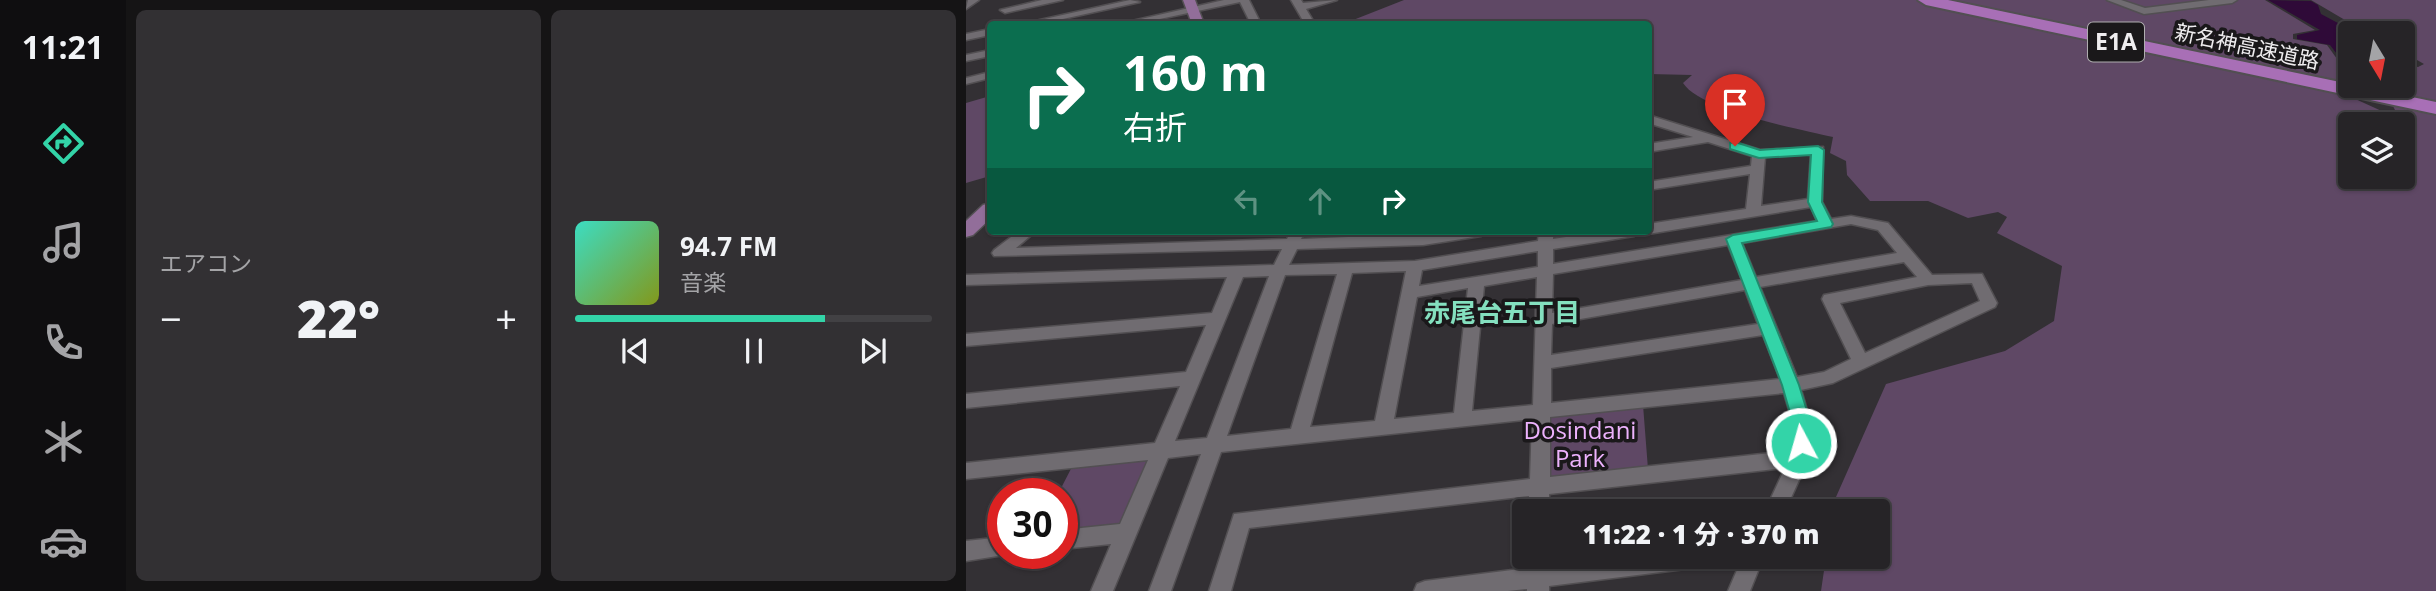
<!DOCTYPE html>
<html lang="ja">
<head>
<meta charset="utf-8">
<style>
	body { margin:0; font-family:"Open Sans","Noto Sans JP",sans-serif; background:#323033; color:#f1f3f6; height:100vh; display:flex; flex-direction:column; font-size:26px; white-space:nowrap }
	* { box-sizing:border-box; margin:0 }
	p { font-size:23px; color:#a4a4a7 }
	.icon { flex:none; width:38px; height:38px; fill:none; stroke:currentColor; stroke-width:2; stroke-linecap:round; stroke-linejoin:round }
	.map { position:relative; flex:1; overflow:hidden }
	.sheet { display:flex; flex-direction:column; gap:10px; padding:10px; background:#151415; width:840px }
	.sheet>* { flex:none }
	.top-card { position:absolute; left:21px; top:21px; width:665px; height:214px; border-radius:7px; box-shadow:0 2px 5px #0004,0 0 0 2px #424144; background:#0b6e4f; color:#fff; overflow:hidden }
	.needle { width:46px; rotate:170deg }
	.buttons { position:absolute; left:1372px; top:21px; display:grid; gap:14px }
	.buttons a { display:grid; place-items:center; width:77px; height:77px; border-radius:7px; background:#262427; box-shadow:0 2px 5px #0004,0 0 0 2px #424144; font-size:35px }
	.speed { position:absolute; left:21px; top:478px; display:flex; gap:14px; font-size:35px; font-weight:700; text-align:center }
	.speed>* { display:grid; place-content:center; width:91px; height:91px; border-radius:50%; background:#262427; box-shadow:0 2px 5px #0004,0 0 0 2px #424144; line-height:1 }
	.speed .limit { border:10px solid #d22; background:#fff; color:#111 }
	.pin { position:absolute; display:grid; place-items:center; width:60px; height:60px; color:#fff; margin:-72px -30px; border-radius:50% 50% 50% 0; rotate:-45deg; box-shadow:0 0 7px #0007 }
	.pin .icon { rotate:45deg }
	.me { position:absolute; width:77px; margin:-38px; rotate:354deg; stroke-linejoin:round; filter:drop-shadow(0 0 5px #0008) }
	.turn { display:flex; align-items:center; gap:24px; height:147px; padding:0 21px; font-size:32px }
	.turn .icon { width:91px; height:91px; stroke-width:2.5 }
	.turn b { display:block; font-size:49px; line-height:60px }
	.lanes { display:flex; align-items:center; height:66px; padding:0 21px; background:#0003; justify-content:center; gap:35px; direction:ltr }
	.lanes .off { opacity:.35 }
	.big { font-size:52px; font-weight:800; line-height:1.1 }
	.sheet .tile { flex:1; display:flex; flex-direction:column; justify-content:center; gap:10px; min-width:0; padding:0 24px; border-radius:10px; background:#323033 }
	.song { display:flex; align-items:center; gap:21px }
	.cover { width:84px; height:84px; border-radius:10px; background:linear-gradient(135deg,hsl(170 70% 55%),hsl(70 70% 35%)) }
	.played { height:7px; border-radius:4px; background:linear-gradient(90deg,#33d4a8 70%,#424144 70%) }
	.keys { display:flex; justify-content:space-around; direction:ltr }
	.heat { display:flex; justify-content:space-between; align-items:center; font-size:38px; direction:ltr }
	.sheet .tiles { flex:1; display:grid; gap:10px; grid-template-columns:repeat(2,1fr) }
	.trip { position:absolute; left:546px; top:499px; width:378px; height:70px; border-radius:7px; background:#262427; box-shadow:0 2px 5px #0004,0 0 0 2px #424144; font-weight:800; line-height:70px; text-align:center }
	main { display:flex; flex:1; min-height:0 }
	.tabs { display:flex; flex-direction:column; width:126px; justify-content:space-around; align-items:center; background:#0f0e10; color:#a4a4a7 }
	.tabs .icon { width:49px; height:49px }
	.tabs .selected { color:#33d4a8 }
	.tabs b { font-size:32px; color:#f1f3f6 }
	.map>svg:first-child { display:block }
	.green { fill:#5f4865; fill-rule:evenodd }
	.water { fill:#2f0a38 }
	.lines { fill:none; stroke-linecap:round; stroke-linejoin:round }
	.minor-casing { stroke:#524f52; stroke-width:3 }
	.major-casing { stroke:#524f52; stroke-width:3 }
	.highway-casing { stroke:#524f52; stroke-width:4 }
	.minor { fill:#706c71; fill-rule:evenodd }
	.major { fill:#926e9a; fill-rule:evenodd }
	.highway { fill:#a86fb6; fill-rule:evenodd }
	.route { fill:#33d4a8; stroke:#218a6d; stroke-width:2 }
	.labels { text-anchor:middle; stroke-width:7; stroke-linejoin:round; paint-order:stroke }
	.far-street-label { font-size:21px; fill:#efedef; stroke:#1a181a }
	.shield { fill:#1a181a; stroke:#afadaf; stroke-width:2 }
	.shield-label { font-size:23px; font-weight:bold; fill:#efedef }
	.park-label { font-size:24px; fill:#edb2fd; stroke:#1a181a }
	.neighbourhood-label { font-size:26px; font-weight:bold; fill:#84e0bf; stroke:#1a181a }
</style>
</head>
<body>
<main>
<nav class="tabs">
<b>11:21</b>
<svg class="icon selected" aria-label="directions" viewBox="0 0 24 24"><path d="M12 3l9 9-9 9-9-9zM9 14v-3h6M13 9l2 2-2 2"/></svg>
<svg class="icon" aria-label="music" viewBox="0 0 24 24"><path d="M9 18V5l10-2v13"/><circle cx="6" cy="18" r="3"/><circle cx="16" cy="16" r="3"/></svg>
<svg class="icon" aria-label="phone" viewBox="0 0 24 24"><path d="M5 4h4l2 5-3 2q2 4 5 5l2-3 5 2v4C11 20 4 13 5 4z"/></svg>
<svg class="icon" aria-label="climate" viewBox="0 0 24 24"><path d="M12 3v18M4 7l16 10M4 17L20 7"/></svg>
<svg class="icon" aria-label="car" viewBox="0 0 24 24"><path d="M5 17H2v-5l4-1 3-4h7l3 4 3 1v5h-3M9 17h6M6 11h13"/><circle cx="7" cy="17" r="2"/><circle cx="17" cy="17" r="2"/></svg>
</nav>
<section class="sheet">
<div class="tiles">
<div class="tile"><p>エアコン</p>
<div class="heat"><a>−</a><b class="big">22°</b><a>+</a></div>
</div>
<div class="tile">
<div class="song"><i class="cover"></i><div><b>94.7 FM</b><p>音楽</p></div></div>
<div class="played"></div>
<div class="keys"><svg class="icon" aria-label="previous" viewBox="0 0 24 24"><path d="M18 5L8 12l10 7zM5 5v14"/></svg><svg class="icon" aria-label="pause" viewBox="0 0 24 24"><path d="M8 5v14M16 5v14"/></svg><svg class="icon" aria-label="next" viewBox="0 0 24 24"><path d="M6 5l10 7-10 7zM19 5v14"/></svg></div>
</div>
</div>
</section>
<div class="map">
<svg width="1470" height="591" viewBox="0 0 1470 591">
	<rect width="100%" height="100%" fill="#333034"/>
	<path class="green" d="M 438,0 L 1299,0 L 1349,30 L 1327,34 L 1327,39 L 1361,45 L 1384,77 L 1385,97 L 1444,124 L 1444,116 L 1429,110 L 1420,93 L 1424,90 L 1422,86 L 1437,86 L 1437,64 L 1452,67 L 1458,64 L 1437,52 L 1437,33 L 1401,33 L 1345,0 L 1470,0 L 1470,591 L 855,591 L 860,557 L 912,556 L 912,511 L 868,511 L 870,497 L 920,384 L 1039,351 L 1088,321 L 1096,266 L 1031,233 L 1041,217 L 1032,212 L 1002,218 L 962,201 L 904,201 L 881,175 L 880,161 L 864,153 L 867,137 C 833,129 735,111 717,83 L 726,75 L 683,74 L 683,56 L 686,53 L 683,53 L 682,24 L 377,24 ZM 1384,124 L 1437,124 L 1437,177 L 1384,177 Z
		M 24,96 L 24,176 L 0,183 L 0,103 Z
		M 677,405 L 682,469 L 581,477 L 581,417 Z
		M 186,458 L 157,525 L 96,535 L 96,494 L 92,494 L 108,463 Z"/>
	<path class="water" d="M 1302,0 L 1345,1 L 1352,5 L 1355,14 L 1385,30 L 1384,71 L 1364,45 L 1331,39 L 1331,35 L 1354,30 Z"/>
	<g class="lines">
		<defs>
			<path id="minor" d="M 2,0 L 13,0 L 0,9 Z
				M 76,0 L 97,0 L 39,13 L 34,10 Z
				M 164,0 L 174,2 L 74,24 L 56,24 Z
				M 258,0 L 283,0 L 295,24 L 285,24 L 274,2 L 170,24 L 153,24 Z
				M 325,0 L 335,0 L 337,3 L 371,0 L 340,9 L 349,24 L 339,24 Z
				M 1141,0 L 1155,0 L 1179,8 L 1243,0 L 1271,0 L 1266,3 L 1178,14 Z
				M 24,29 L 24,35 L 0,40 L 0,34 Z
				M 24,50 L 24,56 L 0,61 L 0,55 Z
				M 24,72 L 24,78 L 0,84 L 0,78 Z
				M 682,115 L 794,150 L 857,147 L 856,202 L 865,219 L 885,216 L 922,223 L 966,275 L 1016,274 L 1031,303 L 1029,307 L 867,383 L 835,390 L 846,427 L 843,458 L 819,511 L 799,511 L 819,468 L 583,494 L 583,511 L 563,511 L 563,496 L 283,528 L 265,591 L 243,591 L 268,514 L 564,479 L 566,419 L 255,452 L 205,591 L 183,591 L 235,454 L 202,458 L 147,591 L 125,591 L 145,544 L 96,549 L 96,530 L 154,524 L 182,460 L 0,479 L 0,463 L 189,443 L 214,386 L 0,408 L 0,394 L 220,372 L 240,325 L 0,346 L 0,334 L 246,313 L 261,277 L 0,285 L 0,275 L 308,265 L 316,249 L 28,256 L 26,253 L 28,250 L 53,231 L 70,231 L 50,248 L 321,239 L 325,231 L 339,231 L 335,239 L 522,231 L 515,236 L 457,245 L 331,249 L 323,265 L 449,261 L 572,241 L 573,231 L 587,231 L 587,239 L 639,231 L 675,231 L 668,236 L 587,249 L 587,264 L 851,221 L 845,207 L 682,234 L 677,232 L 682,231 L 682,224 L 780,209 L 784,174 L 682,190 L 682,182 L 785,166 L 786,156 L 742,142 L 682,152 L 682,144 L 727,137 L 682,123 ZM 845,154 L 842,199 L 795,206 L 799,157 ZM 885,224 L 912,230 L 931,253 L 790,277 L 776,243 ZM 762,245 L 776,280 L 586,313 L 587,274 ZM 572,251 L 572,267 L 453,286 L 456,270 ZM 938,262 L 951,277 L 858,295 L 856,299 L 885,359 L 858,372 L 831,377 L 794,287 ZM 440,271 L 409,421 L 344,427 L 386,273 ZM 371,274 L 325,429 L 261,436 L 319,275 ZM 303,276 L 241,438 L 209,441 L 277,277 ZM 571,277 L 567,405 L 506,411 L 518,286 ZM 1006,283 L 1014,301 L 899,353 L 874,303 L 962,285 ZM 502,288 L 488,413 L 428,419 L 451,297 ZM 779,290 L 792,324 L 585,355 L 586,324 ZM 797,335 L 814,379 L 585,403 L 585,368 ZM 818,393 L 828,427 L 824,451 L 584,477 L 584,417 Z
				M 37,537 L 37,553 L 44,554 L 0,561 L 0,541 Z
				M 562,556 L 584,556 L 583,566 L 658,556 L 753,556 L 750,563 L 743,566 L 583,586 L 583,591 L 561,591 L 561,589 L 542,591 L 448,591 L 451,584 L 459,581 L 562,568 Z
				M 777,556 L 798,556 L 784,591 L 762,591 Z"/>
			<path id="major" d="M 217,0 L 229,0 L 238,24 L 226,24 Z
				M 24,203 L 24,219 L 7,235 L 0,237 L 0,221 L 17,205 Z"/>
			<path id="highway" d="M 952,0 L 982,0 L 1470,102 L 1470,114 L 960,5 Z"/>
		</defs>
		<use href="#minor" class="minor-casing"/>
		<use href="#major" class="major-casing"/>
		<use href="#highway" class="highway-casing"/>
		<use href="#minor" class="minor"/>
		<use href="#major" class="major"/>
		<use href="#highway" class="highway"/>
	</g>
	<path class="route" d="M 769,142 L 794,150 L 852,146 L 858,150 L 856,202 L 867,224 L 865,227 L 776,243 L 833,385 L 846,427 L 842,448 L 829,448 L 826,443 L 828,427 L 816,385 L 760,239 L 767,235 L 851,221 L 842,202 L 845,155 L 793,158 L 764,149 L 764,143 Z"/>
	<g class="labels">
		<g class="far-street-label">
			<text transform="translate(1281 47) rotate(12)" y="7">新名神高速道路</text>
		</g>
		<rect class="shield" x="1122" y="22.5" width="56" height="39" rx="5"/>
		<g class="shield-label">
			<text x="1150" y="50">E1A</text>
		</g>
		<g class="park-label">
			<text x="614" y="439">Dosindani<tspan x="614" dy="28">Park</tspan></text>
		</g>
		<g class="neighbourhood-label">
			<text x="536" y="322">赤尾台五丁目</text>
		</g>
	</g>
</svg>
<div class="buttons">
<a><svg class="needle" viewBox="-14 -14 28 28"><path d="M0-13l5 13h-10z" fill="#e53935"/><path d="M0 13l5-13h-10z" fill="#a4a4a7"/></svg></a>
<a><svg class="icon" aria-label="layers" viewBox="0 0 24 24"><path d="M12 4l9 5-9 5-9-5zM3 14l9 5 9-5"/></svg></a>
</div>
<div class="speed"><div class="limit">30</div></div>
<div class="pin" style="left:769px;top:146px;background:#d93025"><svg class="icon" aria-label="arrive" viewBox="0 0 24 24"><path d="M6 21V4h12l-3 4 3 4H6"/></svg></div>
<svg class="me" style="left:835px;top:443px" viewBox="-20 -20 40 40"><circle r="17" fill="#33d4a8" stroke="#fff" stroke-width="3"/><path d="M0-11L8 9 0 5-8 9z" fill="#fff"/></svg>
<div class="trip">11:22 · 1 分 · 370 m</div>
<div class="top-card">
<div class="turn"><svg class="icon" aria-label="right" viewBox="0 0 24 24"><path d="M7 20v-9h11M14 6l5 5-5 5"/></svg><div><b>160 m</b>右折</div></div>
<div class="lanes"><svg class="icon off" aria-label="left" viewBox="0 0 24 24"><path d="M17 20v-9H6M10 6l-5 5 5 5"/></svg><svg class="icon off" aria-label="ahead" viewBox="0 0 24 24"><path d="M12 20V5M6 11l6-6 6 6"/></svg><svg class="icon" aria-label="right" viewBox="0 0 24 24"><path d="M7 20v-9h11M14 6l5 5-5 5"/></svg></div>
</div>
</div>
</main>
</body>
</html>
